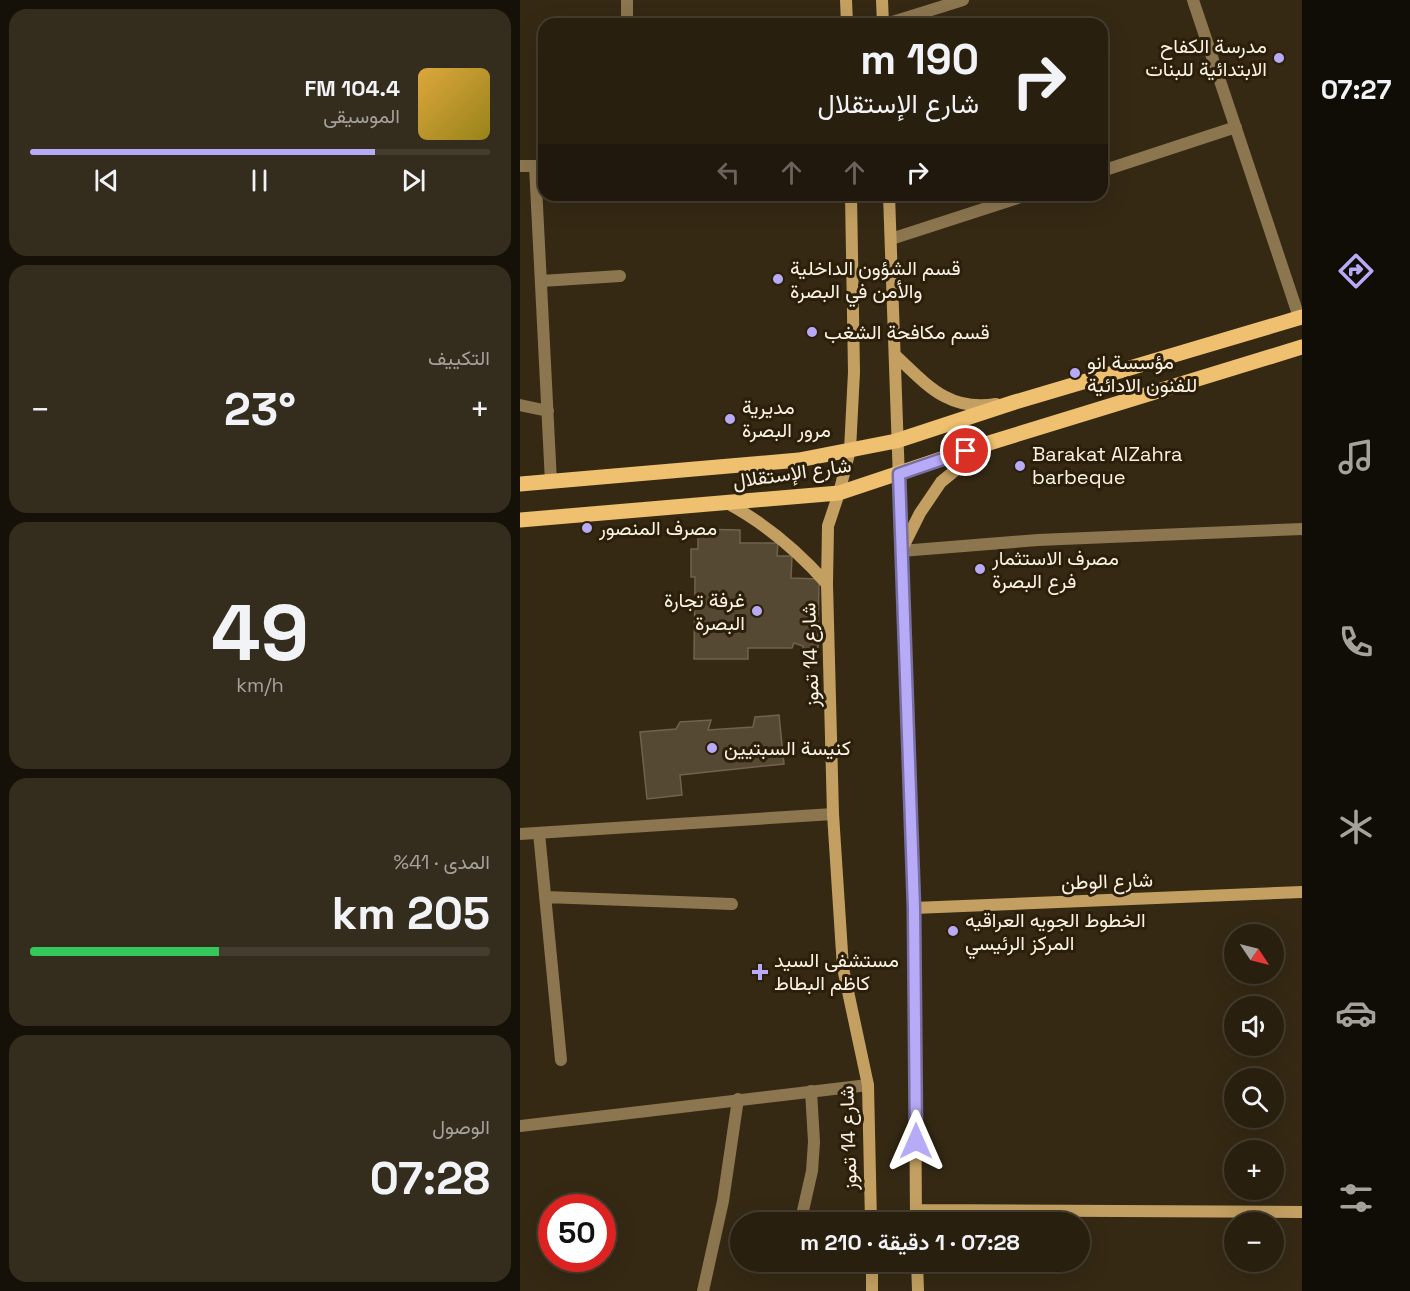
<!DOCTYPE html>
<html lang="ar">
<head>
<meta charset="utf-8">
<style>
	body { margin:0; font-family:"Space Grotesk",Vazirmatn,sans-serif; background:#342c1d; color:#f1f3f6; direction:rtl; height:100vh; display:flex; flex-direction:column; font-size:22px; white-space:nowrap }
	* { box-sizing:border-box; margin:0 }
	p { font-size:20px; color:#a5a29e }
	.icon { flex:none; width:33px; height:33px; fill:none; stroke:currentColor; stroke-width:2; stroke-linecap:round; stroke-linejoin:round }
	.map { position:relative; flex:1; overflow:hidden; direction:ltr }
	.sheet { display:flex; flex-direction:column; gap:9px; padding:9px; background:#161108; width:520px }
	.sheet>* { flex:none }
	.hud { position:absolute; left:18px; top:18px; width:570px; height:183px; border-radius:18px; box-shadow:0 6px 24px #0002,0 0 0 2px #443d2f; direction:rtl; background:#281f0f; color:#f1f3f6; overflow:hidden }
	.needle { width:39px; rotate:125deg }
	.fabs { position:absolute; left:704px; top:924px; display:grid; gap:12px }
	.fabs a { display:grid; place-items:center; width:60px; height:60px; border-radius:50%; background:#281f0f; box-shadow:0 6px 24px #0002,0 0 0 2px #443d2f; font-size:30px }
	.speed { position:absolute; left:18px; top:1194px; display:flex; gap:12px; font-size:30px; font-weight:700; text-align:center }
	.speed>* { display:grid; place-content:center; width:78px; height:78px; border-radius:50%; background:#281f0f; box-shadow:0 6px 24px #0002,0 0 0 2px #443d2f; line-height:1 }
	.speed .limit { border:9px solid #d22; background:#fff; color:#111 }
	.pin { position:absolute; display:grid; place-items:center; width:51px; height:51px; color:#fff; margin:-26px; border:3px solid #fff; border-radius:50%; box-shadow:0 2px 6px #0007 }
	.me { position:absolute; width:66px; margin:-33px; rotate:0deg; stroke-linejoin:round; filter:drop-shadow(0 0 4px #0008) }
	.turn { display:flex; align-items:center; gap:21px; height:126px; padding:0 30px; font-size:27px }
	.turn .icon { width:78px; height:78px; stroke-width:2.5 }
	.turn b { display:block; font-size:42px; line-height:51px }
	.lanes { display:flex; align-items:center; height:57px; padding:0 30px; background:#0003; justify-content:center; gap:30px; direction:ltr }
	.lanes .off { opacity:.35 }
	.big { font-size:45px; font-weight:600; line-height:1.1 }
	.sheet .card { flex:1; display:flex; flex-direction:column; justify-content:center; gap:9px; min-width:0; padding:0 21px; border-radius:18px; background:#342c1d }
	.sheet .dial { align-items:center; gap:0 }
	.dial b { font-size:78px; line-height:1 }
	.song { display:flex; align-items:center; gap:18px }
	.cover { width:72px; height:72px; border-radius:9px; background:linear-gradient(135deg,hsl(40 70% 55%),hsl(50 70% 35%)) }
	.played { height:6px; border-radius:3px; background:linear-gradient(90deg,#b7abf8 75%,#443d2f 75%) }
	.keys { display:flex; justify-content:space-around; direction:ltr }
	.heat { display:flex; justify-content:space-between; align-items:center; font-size:33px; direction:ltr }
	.charge { height:9px; border-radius:4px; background:linear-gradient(90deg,#34c759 41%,#443d2f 0) }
	.trip { position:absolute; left:210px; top:1212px; width:360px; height:60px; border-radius:30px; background:#281f0f; box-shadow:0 6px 24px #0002,0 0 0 2px #443d2f; font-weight:600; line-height:60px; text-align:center; direction:rtl }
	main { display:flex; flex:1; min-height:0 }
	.tab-bar { display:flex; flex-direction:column; width:108px; justify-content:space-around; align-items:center; background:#100c06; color:#a5a29e }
	.tab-bar .icon { width:42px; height:42px }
	.tab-bar .active { color:#b7abf8 }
	.tab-bar b { font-size:27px; color:#f1f3f6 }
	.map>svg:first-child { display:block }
	.building { fill:#564933; stroke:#70624c; stroke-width:1.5 }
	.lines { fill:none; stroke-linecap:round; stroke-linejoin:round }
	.lane { stroke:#8c7650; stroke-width:12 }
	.street { stroke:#8c7650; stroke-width:12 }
	.secondary { stroke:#c3a062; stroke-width:12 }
	.primary { stroke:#eec06f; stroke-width:15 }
	.route-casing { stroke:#776fa1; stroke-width:15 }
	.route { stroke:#b7abf8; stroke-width:10 }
	.poi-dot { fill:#b7abf8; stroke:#2b1f0a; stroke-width:2 }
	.labels { text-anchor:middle; stroke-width:6; stroke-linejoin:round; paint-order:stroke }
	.poi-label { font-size:20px; fill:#faf2e5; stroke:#2b1f0a; text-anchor:start }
	.street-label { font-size:20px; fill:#faf2e5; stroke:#2b1f0a }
</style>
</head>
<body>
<main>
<nav class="tab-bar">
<b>07:27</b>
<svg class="icon active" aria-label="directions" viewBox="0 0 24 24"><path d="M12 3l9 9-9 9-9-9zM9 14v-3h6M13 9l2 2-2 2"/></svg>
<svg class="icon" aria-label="music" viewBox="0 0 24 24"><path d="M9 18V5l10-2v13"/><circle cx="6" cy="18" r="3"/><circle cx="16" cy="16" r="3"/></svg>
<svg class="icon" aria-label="phone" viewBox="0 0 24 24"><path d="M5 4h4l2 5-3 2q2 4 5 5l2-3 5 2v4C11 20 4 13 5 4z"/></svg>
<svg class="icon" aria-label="climate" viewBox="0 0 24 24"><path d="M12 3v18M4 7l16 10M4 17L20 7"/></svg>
<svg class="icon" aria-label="car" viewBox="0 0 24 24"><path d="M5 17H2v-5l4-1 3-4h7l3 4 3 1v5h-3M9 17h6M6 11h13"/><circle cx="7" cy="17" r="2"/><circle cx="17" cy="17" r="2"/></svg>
<svg class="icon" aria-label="filters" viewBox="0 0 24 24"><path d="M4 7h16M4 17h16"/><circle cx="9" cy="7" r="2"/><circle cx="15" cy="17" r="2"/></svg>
</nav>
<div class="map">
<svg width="782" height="1291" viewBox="0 0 782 1291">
	<rect width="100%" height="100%" fill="#352914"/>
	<path class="building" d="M 178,529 L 220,530 L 220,543 L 258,543 L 257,556 L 272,556 L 271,578 L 299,579 L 298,653 L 283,653 L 283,646 L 274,643 L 272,648 L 228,648 L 228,659 L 174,659 L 175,577 L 171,577 L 171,549 L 178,549 Z
		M 259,715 L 264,764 L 160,775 L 162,795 L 127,799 L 120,732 L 156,729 L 160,722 L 191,720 L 188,730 L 233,727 L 235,717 Z"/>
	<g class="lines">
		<path class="lane" d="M 21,281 L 100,276
			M 19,833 L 41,1060
			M 25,897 L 212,904
			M 282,1215 L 292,1171 L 294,1142 L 291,1091
			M 183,1291 L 203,1201 L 218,1099"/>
		<path class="street" d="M 107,0 L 107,24
			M 673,0 L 779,317
			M 366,24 L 443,0
			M 0,166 L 24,166
			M 15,166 L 31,482
			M 582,171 L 716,127
			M 371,239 L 507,195
			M 0,405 L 28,411
			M 381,551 L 518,540 L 782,529
			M 0,834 L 313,814
			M 0,1126 L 348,1085"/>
		<path class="secondary" d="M 326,0 L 327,24
			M 362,0 L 363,24
			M 331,195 L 334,372 L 330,450 L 319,493 L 308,526 L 307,584 L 313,814 L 323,968 L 348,1085 L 351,1222
			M 369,195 L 394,908 L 396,1222
			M 376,356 C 407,385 429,412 476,404
			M 207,503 C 246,524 278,551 307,584
			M 383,547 L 400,513 L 421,482 L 465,446
			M 394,908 L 782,892
			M 396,1210 L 782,1212
			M 352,1262 L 352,1291
			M 397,1262 L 398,1291"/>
		<path class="primary" d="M 0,484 L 279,460 L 376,441 L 495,402 L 782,317
			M 0,520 L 319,493 L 469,443 L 782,347"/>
	</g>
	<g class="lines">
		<defs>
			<path id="route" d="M 396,1141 L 394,908 L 379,474 L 446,451"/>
		</defs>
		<use href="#route" class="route-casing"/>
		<use href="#route" class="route"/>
	</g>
	<g class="poi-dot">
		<circle cx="759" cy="58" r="6"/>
		<circle cx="258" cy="279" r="6"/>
		<circle cx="292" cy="332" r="6"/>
		<circle cx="555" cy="373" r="6"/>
		<circle cx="210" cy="419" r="6"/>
		<circle cx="500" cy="466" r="6"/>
		<circle cx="67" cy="528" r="6"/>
		<circle cx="460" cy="569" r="6"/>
		<circle cx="237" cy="611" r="6"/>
		<circle cx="192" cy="748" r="6"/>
		<circle cx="433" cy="931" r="6"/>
		<path d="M237 963h6v6h6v6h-6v6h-6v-6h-6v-6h6z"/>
	</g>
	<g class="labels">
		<g class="poi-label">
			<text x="747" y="53" text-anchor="end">مدرسة الكفاح<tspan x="747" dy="23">الابتدائية للبنات</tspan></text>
			<text x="270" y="275">قسم الشؤون الداخلية<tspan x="270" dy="23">والأمن في البصرة</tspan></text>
			<text x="304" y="339">قسم مكافحة الشغب</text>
			<text x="567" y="369">مؤسسة انو<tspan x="567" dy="23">للفنون الادائية</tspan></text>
			<text x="222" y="414">مديرية<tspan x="222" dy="23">مرور البصرة</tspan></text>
			<text x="512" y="461">Barakat AlZahra<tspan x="512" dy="23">barbeque</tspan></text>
			<text x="79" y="535">مصرف المنصور</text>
			<text x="472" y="565">مصرف الاستثمار<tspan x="472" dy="23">فرع البصرة</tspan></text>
			<text x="225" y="607" text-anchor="end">غرفة تجارة<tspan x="225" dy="23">البصرة</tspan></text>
			<text x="204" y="755">كنيسة السبتيين</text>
			<text x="445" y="927">الخطوط الجويه العراقيه<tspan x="445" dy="23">المركز الرئيسي</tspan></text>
			<text x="254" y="967">مستشفى السيد<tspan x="254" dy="23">كاظم البطاط</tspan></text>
		</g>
		<g class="street-label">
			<text transform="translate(272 473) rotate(-8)" y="7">شارع الإستقلال</text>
			<text transform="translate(290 655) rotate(-92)" y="7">شارع 14 تموز</text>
			<text transform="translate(587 881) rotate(-2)" y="7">شارع الوطن</text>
			<text transform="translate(328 1138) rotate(-92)" y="7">شارع 14 تموز</text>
		</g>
	</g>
</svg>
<div class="fabs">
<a><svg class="needle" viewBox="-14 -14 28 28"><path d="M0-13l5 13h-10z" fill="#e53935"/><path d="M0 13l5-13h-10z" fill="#a5a29e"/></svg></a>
<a><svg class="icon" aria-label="sound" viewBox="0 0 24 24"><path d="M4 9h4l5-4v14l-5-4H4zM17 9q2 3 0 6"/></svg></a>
<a><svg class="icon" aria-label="search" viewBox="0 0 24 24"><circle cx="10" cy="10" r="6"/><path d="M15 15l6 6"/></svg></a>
<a>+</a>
<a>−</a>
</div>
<div class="speed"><div class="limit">50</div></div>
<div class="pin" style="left:446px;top:451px;background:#d93025"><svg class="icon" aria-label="arrive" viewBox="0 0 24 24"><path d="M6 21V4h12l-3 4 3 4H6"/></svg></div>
<svg class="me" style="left:396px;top:1141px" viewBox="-20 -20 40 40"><path d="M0-17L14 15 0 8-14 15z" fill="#b7abf8" stroke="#fff" stroke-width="4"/></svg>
<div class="trip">07:28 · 1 دقيقة · 210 m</div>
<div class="hud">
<div class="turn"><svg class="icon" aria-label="right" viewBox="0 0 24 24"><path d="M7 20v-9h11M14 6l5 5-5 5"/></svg><div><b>190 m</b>شارع الإستقلال</div></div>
<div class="lanes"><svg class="icon off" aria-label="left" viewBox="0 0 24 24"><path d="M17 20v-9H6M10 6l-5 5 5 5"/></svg><svg class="icon off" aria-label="ahead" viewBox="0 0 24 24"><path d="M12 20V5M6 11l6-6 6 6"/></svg><svg class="icon off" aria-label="ahead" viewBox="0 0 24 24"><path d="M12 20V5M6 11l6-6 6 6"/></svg><svg class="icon" aria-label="right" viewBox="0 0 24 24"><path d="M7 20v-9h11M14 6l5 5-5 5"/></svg></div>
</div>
</div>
<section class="sheet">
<div class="card">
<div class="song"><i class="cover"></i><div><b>104.4 FM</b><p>الموسيقى</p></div></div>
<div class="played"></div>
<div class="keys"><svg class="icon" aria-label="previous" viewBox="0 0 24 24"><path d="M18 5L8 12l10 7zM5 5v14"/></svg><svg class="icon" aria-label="pause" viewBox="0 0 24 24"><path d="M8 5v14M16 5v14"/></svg><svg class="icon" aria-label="next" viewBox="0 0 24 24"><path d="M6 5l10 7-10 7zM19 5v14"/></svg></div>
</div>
<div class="card"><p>التكييف</p>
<div class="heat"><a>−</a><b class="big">23°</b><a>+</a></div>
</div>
<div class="card dial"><b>49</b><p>km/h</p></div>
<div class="card"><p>المدى · 41%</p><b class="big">205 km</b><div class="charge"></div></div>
<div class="card"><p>الوصول</p><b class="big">07:28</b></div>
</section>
</main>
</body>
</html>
